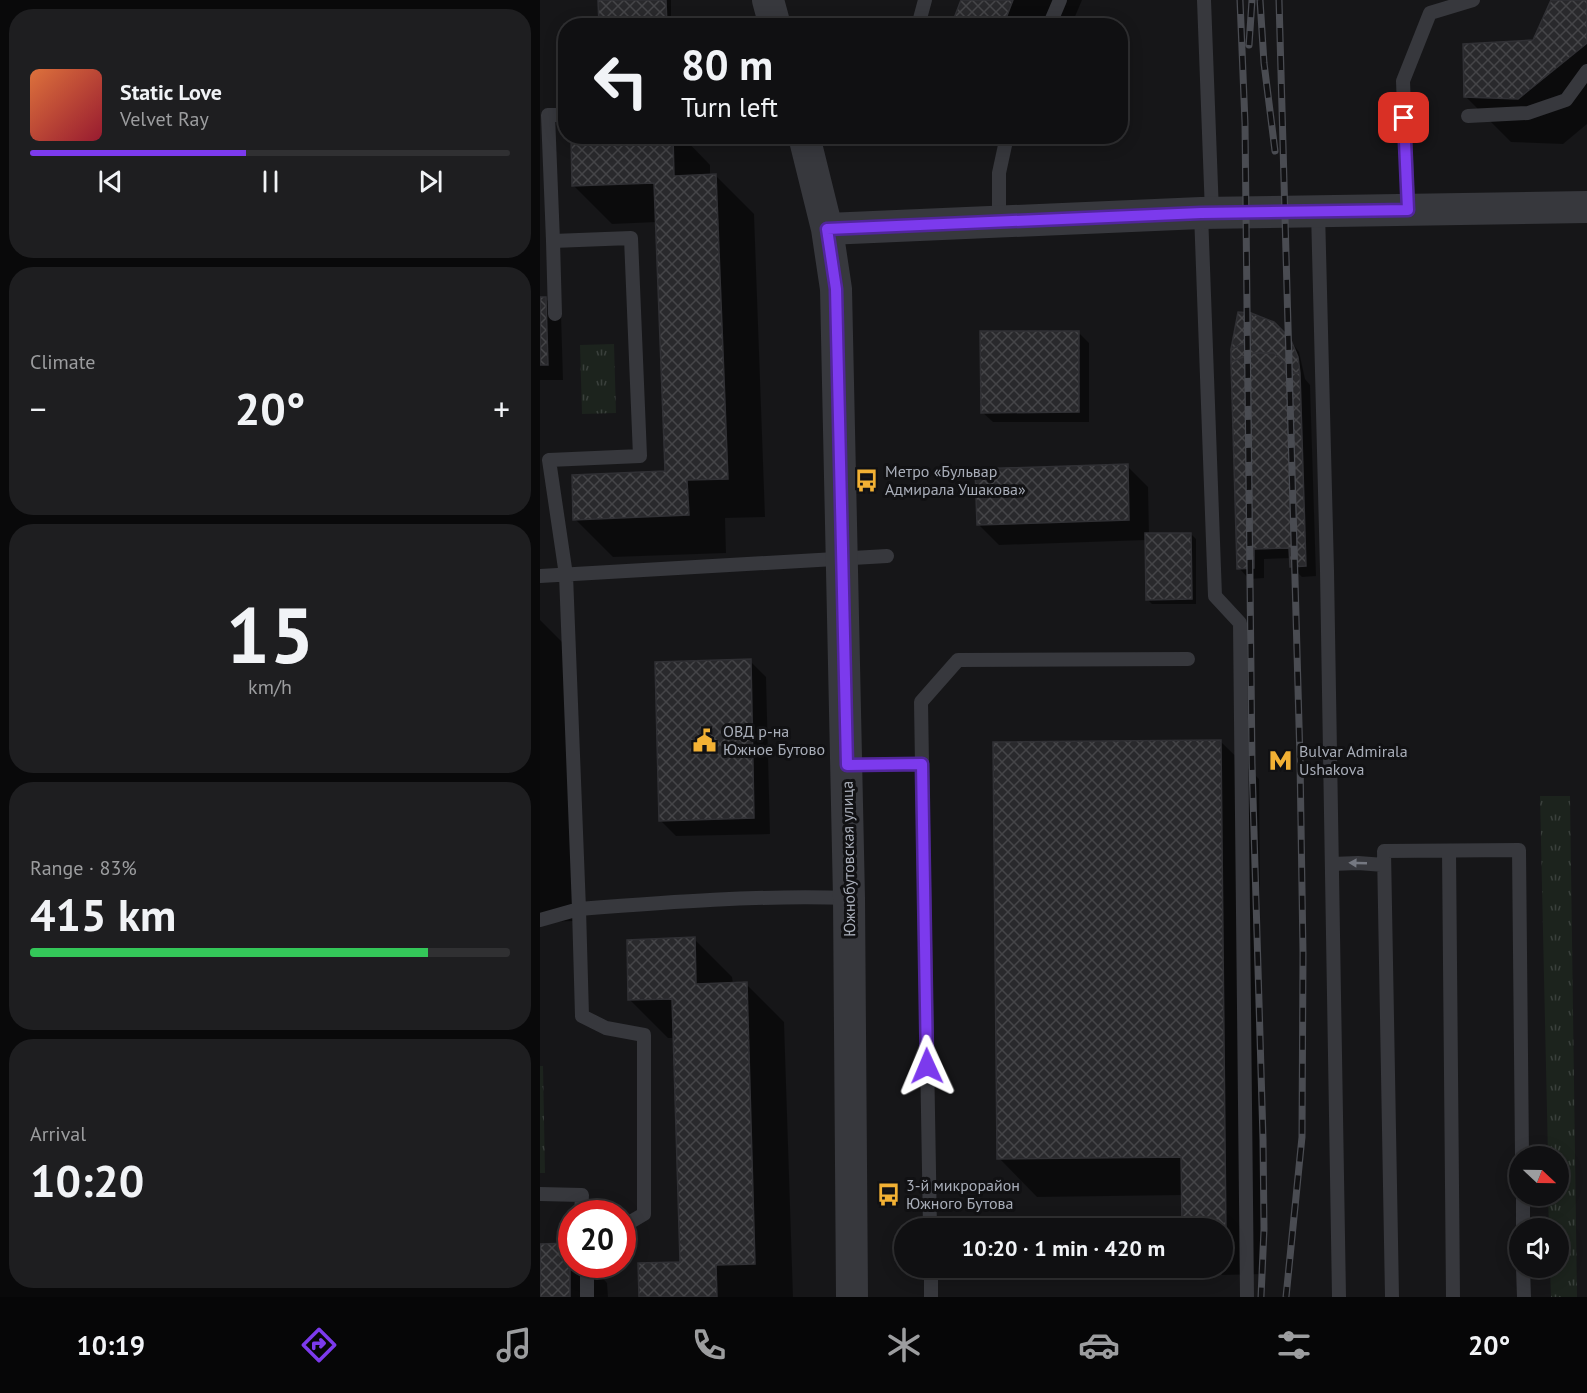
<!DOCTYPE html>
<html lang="en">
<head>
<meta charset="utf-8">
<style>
	body { margin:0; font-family:"PT Sans",sans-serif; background:#1e1e20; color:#f1f3f6; height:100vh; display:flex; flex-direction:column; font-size:22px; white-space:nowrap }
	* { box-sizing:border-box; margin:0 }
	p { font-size:20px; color:#9c9d9f }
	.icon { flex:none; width:33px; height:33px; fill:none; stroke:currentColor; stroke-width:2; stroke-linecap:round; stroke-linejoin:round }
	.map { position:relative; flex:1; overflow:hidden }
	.drawer { display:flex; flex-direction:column; gap:9px; padding:9px; background:#09090a; width:540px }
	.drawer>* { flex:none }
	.banner { position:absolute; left:18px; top:18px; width:570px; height:126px; border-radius:24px; box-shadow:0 3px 15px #0003,0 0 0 2px #303032; background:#101012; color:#f1f3f6; overflow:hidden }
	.needle { width:39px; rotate:112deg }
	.fabs { position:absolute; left:969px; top:1146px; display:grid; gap:12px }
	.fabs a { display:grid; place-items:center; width:60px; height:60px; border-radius:50%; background:#101012; box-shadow:0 3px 15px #0003,0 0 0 2px #303032; font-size:30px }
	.speed { position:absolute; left:18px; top:1200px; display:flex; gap:12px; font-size:30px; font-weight:700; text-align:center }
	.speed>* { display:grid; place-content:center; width:78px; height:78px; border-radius:50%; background:#101012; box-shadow:0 3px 15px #0003,0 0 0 2px #303032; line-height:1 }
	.speed .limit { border:9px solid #d22; background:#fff; color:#111 }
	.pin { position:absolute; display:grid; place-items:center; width:51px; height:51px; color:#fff; margin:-26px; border-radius:12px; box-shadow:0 3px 9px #0006 }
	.me { position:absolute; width:66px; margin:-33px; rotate:359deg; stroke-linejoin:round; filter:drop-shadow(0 0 4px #0008) }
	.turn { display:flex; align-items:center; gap:21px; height:126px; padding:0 24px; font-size:27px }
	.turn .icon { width:78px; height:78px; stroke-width:2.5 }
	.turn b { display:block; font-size:42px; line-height:51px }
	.big { font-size:45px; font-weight:700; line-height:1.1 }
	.drawer .tile { flex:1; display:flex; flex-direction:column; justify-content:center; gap:9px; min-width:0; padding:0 21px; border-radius:24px; background:#1e1e20 }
	.drawer .dial { align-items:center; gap:0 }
	.dial b { font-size:78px; line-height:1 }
	.song { display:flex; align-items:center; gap:18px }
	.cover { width:72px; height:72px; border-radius:9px; background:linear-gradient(135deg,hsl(20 70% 55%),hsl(350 70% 35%)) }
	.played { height:6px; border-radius:3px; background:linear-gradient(90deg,#7c3aed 45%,#303032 45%) }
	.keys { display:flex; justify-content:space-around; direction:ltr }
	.heat { display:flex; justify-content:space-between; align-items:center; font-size:33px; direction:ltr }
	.charge { height:9px; border-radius:4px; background:linear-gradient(90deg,#34c759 83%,#303032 0) }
	.trip { position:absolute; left:354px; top:1218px; width:339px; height:60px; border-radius:30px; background:#101012; box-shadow:0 3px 15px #0003,0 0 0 2px #303032; font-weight:700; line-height:60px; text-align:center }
	.menu { display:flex; height:96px; justify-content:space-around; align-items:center; background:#060607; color:#9c9d9f }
	.menu .icon { width:42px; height:42px }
	.menu .selected { color:#7c3aed }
	.menu b { font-size:27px; color:#f1f3f6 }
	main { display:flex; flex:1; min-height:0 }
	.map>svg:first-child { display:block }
	.grass { fill:url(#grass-tufts) }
	.shadow { fill:#0007 }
	.building { fill:url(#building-cross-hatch); stroke:#303034; stroke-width:1.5 }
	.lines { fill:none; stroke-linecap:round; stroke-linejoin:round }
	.service { stroke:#37383d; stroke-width:14 }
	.tertiary { stroke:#37383d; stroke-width:32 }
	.rail-casing { stroke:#4a4c52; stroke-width:7 }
	.rail { stroke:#111113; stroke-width:4.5; stroke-dasharray:14; stroke-linecap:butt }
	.oneway { fill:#757881 }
	.route-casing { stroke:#51269a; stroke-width:15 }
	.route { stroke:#7c3aed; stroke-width:10 }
	.labels { text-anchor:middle; stroke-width:6; stroke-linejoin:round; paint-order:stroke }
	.poi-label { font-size:16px; fill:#a8adb8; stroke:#111113; text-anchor:start }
	.street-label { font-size:16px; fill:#a8adb8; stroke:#111113 }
</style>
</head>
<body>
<main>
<section class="drawer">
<div class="tile">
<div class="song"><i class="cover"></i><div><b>Static Love</b><p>Velvet Ray</p></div></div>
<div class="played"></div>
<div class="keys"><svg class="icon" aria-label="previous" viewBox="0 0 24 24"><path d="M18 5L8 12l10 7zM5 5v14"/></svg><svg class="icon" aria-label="pause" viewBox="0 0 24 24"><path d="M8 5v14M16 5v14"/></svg><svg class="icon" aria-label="next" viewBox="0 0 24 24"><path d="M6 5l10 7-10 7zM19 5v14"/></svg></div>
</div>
<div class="tile"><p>Climate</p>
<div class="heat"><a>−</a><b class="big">20°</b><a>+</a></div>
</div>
<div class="tile dial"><b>15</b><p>km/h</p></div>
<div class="tile"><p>Range · 83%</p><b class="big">415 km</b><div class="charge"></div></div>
<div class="tile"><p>Arrival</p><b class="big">10:20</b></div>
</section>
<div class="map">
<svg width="1047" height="1297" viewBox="0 0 1047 1297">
	<defs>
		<pattern id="grass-tufts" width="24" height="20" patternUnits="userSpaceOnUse" patternTransform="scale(1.5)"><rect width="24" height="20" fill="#1c231d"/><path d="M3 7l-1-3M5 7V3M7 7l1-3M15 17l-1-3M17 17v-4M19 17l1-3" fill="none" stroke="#3a403c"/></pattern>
		<pattern id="building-cross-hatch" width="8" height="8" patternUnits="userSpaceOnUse" patternTransform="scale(1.5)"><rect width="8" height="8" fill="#29292c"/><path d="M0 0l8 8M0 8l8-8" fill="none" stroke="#454548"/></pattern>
	</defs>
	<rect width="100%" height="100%" fill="#161618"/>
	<path class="grass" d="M 74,344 L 76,413 L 42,414 L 40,345 Z
		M 1000,796 L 1030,796 L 1037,1297 L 1011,1297 L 1010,1268 L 1018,1268 L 1018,1228 L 1009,1228 L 1008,1196 L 1018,1196 L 1018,1156 L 1008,1156 Z
		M 0,1066 L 3,1066 L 5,1173 L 0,1173 Z"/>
	<path class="shadow" d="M 60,0 L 131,0 L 131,26 L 60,26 Z
		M 423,0 L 542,0 L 531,26 L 412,26 Z
		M 1013,0 L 1047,0 L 1047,124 L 1023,144 L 971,142 L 926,97 L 994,41 Z
		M 32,136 L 142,136 L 170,165 L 170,176 L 175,175 L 214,214 L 225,517 L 185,518 L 186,553 L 73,557 L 35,519 L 127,472 L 117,222 L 72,224 L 34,186 Z
		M 0,298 L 5,298 L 21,314 L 23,380 L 0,380 Z
		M 699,313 L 722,317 L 747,336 L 759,352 L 765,379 L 770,385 L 776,576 L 762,577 L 751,566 L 751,558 L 724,559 L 724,578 L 709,579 L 699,568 Z
		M 538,332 L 549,343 L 549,422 L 453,422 L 442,412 Z
		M 587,466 L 608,487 L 609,535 L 651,534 L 656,539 L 656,604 L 612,604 L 607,599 L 607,540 L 459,545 L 438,524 Z
		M 0,620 L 27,647 L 33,921 L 0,922 Z
		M 210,661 L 226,677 L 230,834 L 136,836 L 120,820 Z
		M 680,741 L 719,779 L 723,1274 L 682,1275 L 674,1268 L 682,1268 L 682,1228 L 643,1228 L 643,1195 L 497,1197 L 459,1158 Z
		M 154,939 L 192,977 L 193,984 L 206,984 L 244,1022 L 253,1297 L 100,1297 L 142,1263 L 135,1038 L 128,1038 L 90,1000 Z
		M 0,1245 L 29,1245 L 32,1247 L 32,1264 L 49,1264 L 67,1283 L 68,1297 L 0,1297 Z"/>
	<path class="building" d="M 58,0 L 126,0 L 127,26 L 59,26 Z
		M 421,0 L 473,0 L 463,26 L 411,26 Z
		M 1011,0 L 1047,0 L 1047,43 L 978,99 L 924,97 L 923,44 L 993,40 Z
		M 31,136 L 133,136 L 134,176 L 176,174 L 188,479 L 147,480 L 149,515 L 33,520 L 32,475 L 125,471 L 114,183 L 32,186 Z
		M 0,297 L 6,297 L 8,365 L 0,365 Z
		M 698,312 L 711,313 L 711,341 L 691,349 Z
		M 711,313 L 734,322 L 750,338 L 758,357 L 760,373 L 746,373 L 744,362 L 734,353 L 713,353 L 691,362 L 691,349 L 711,341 Z
		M 440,331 L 539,331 L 539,412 L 441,413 Z
		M 713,353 L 734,353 L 744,362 L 746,373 L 760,373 L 766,566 L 750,567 L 749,548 L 714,549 L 714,568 L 697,569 L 691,362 Z
		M 588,464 L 589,520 L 437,525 L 435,469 Z
		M 605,533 L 651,533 L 652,599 L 606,600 Z
		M 211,659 L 214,818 L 119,821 L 115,662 Z
		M 681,740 L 686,1236 L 682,1236 L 682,1228 L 642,1228 L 641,1157 L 457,1159 L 453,742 Z
		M 155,937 L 156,984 L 207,982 L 215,1264 L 176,1265 L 177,1297 L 99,1297 L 98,1263 L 140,1262 L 132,999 L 88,1000 L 87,940 Z
		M 30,1243 L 30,1297 L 0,1297 L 0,1244 Z"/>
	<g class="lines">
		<path class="service" d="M 664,0 L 672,213
			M 378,26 L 385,0
			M 509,26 L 520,0
			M 928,116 L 988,113 L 1026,100 L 1047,71
			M 868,210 L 863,81 L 890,13 L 933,0
			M 778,211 L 787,571 L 799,1297
			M 661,213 L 675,596 L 700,623 L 707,1297
			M 459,221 L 459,173 L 467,136
			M 13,241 L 15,314
			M 0,576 L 347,556
			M 382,764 L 390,1228
			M 307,765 L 382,764 L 381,702 L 418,660 L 648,659
			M 909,851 L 913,1297
			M 792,864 L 818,863 L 844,865
			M 0,920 L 39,909 L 26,575 L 9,460 L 100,456 L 91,238 L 13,241 L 8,115 L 26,115
			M 0,1194 L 42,1195 L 41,1214
			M 983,1196 L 983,1228
			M 82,1227 L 104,1214 L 104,1035 L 66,1028 L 42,1016 L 39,909 C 129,902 219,895 309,898
			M 47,1264 L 47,1297
			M 391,1268 L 391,1297
			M 983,1268 L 984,1297
			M 852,1297 L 844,851 L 979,850 L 982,1156"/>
		<path class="tertiary" d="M 228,0 L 235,26
			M 264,136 L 287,229 L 296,289 L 309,898 L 312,1297
			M 287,229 L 661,213 L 1047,207"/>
		<defs>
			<path id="rail" d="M 700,0 L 705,123 L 712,763 L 723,1139 L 724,1229 L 721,1297
				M 720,0 L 724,63 L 735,151
				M 739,0 L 760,760 L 763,953 L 762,1137 L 746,1297
				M 709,45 L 712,0"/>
		</defs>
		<use href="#rail" class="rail-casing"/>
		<use href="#rail" class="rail"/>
	</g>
	<defs><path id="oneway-solid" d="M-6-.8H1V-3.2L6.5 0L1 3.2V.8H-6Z" transform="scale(1.5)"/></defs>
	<use class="oneway" href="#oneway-solid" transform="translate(818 863) rotate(-178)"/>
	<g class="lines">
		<defs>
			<path id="route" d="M 387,1066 L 382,764 L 307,765 L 296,289 L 287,229 L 661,213 L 868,210 L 864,118"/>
		</defs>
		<use href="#route" class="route-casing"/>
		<use href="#route" class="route"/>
	</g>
	<defs>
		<symbol id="bus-bare" viewBox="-9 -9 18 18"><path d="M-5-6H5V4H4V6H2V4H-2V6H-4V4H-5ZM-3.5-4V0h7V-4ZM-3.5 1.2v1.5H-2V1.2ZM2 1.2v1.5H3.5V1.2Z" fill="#f2b134" stroke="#111113" stroke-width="2.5" paint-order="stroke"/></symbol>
		<symbol id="civic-bare" viewBox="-9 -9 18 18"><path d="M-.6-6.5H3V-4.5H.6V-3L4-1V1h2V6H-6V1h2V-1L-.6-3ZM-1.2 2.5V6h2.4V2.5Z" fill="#f2b134" stroke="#111113" stroke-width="2.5" paint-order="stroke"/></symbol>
		<symbol id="metro-bare" viewBox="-9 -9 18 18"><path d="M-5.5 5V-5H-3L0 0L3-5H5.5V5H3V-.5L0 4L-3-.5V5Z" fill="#f2b134" stroke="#111113" stroke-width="2.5" paint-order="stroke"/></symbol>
	</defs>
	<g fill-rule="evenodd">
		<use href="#bus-bare" x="310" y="464" width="33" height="33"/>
		<use href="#civic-bare" x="148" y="724" width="33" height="33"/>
		<use href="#metro-bare" x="724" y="744" width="33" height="33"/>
		<use href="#bus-bare" x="332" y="1178" width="33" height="33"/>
	</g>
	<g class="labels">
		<g class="poi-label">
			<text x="345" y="477">Метро «Бульвар<tspan x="345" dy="18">Адмирала Ушакова»</tspan></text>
			<text x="183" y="737">ОВД р-на<tspan x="183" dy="18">Южное Бутово</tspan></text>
			<text x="759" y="757">Bulvar Admirala<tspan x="759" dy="18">Ushakova</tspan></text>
			<text x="366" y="1191">3-й микрорайон<tspan x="366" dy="18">Южного Бутова</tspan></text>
		</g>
		<g class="street-label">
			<text transform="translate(308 859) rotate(-91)" y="6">Южнобутовская улица</text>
		</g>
	</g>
</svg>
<div class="fabs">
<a><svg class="needle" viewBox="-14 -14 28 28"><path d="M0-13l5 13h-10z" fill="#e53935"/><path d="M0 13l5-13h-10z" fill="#9c9d9f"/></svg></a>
<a><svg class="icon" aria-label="sound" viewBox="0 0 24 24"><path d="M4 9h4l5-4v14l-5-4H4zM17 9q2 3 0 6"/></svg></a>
</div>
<div class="speed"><div class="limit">20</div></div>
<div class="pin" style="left:864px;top:118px;background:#d93025"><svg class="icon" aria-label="arrive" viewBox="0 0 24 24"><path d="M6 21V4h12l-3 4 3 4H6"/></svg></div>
<svg class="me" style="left:387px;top:1066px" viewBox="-20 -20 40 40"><path d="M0-17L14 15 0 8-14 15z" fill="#7c3aed" stroke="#fff" stroke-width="4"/></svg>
<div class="trip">10:20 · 1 min · 420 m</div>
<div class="banner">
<div class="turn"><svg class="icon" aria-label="left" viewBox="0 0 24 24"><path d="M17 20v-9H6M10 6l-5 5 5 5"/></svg><div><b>80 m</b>Turn left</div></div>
</div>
</div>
</main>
<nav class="menu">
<b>10:19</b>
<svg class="icon selected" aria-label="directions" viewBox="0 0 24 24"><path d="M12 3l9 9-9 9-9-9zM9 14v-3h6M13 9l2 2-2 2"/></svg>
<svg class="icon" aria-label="music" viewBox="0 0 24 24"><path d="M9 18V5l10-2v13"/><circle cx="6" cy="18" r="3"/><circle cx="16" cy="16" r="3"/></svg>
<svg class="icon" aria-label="phone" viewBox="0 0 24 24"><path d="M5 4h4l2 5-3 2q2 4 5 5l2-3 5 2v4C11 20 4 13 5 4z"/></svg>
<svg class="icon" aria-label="climate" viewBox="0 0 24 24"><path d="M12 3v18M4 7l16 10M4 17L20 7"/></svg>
<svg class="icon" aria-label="car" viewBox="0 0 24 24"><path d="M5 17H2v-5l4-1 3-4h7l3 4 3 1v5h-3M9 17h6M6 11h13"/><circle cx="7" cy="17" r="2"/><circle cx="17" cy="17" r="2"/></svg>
<svg class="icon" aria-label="filters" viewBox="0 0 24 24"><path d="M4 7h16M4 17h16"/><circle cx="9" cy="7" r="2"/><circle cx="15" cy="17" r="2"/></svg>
<b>20°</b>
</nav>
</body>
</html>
